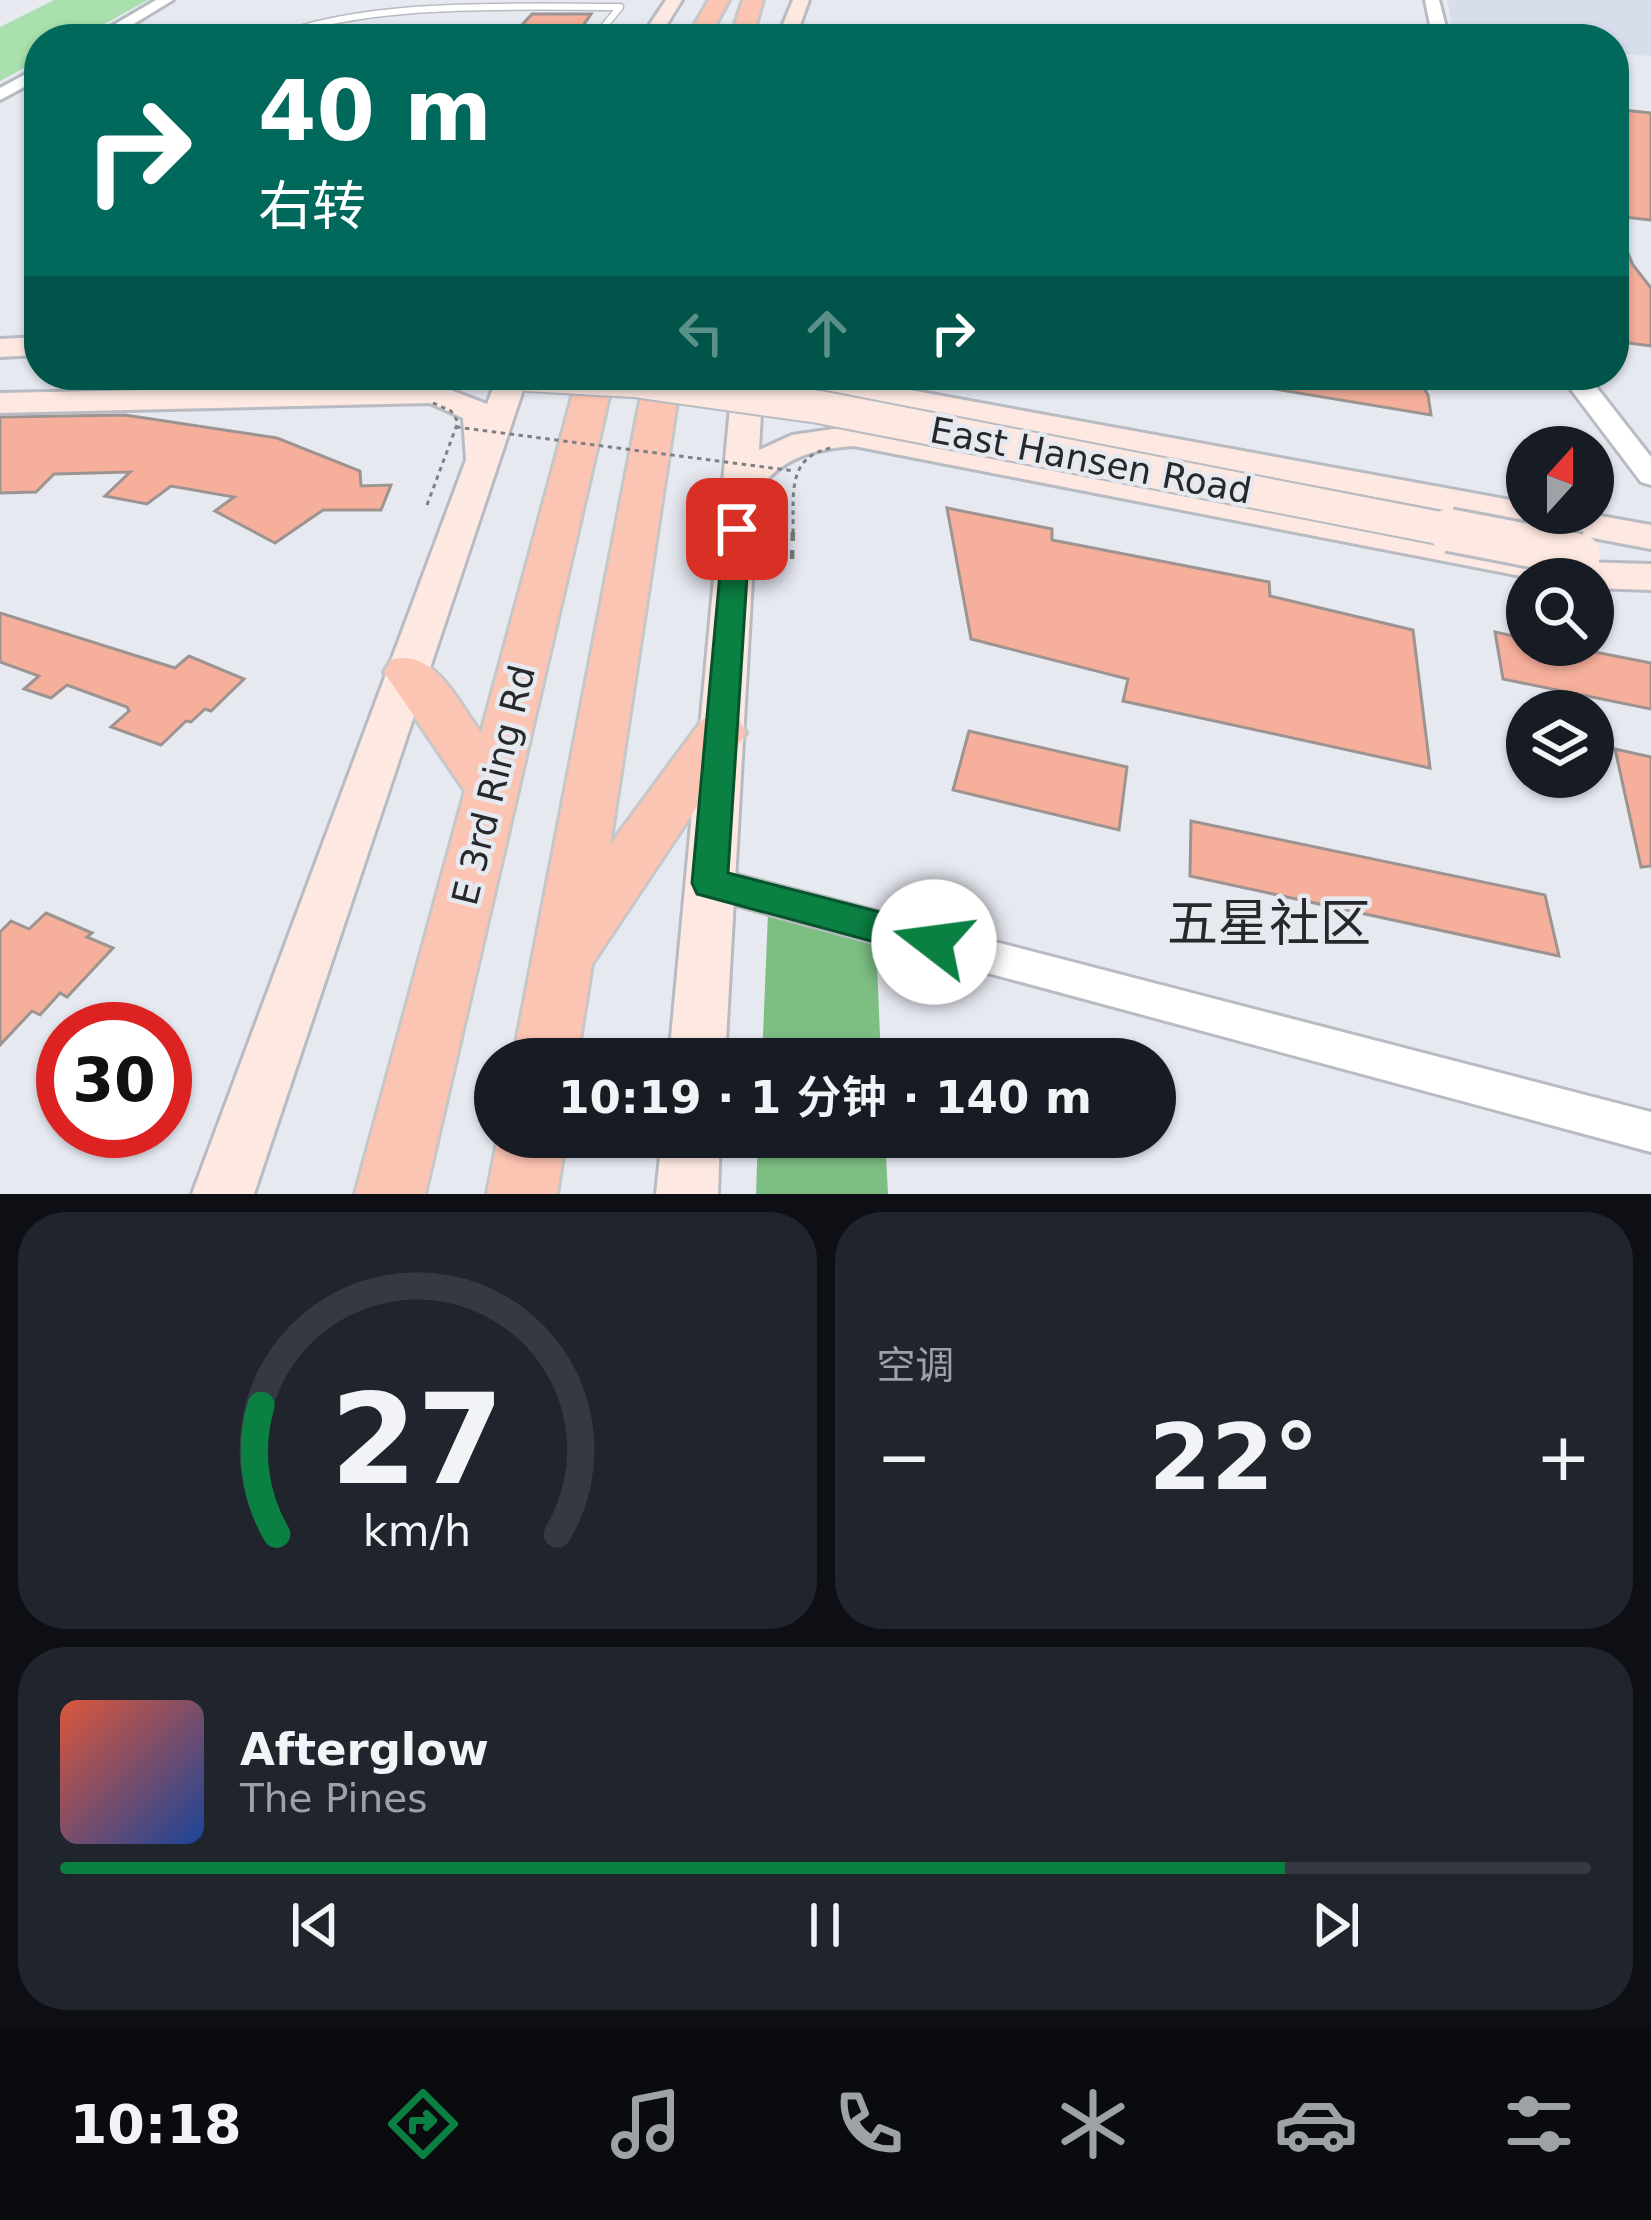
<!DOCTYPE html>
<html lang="zh">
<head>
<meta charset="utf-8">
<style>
	body { margin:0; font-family:"DejaVu Sans","Noto Sans SC",sans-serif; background:#20242c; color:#f1f3f6; height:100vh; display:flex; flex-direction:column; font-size:45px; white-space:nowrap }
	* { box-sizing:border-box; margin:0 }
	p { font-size:39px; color:#9ea1a6 }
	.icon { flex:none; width:66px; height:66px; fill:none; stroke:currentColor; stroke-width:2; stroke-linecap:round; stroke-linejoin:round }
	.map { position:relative; height:1194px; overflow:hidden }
	.sheet { display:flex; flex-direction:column; gap:18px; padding:18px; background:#0d0f14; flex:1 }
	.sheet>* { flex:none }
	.guide { position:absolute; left:24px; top:24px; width:1605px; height:366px; border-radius:48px; box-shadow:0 3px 9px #0004; background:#00695c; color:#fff; overflow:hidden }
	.needle { width:78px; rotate:21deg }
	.tools { position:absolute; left:1506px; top:426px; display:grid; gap:24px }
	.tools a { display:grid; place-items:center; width:108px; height:108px; border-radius:50%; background:#171b24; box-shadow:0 3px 9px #0004; font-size:60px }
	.speed { position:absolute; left:36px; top:1002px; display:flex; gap:24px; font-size:60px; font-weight:700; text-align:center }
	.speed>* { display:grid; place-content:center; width:156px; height:156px; border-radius:50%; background:#171b24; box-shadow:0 3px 9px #0004; line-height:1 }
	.speed .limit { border:18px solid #d22; background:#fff; color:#111 }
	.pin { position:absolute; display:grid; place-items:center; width:102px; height:102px; color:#fff; margin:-51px; border-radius:24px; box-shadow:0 6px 18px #0006 }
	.me { position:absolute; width:132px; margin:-66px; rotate:285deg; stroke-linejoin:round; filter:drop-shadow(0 0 9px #0008) }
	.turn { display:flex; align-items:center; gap:42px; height:252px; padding:0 36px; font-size:54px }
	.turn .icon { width:156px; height:156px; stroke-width:2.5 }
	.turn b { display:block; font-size:84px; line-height:102px }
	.lanes { display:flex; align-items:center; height:114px; padding:0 36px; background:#0003; justify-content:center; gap:60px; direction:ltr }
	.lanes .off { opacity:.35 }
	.big { font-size:90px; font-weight:600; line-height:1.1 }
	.sheet .tile { flex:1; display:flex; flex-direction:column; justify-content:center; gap:18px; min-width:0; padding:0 42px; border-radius:48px; background:#20242c }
	.sheet .dial { align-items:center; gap:0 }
	.dial svg { height:312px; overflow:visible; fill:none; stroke:#363941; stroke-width:7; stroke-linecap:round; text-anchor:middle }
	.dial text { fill:#f1f3f6; stroke:none }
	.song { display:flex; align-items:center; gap:36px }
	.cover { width:144px; height:144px; border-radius:18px; background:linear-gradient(135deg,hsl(10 70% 55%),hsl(220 70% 35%)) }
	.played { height:12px; border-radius:6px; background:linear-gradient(90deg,#0b8043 80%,#363941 80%) }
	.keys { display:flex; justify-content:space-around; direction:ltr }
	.heat { display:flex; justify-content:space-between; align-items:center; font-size:66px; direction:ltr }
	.sheet .tiles { flex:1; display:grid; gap:18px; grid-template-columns:1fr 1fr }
	.tile:last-child { grid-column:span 2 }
	.trip { position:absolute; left:474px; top:1038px; width:702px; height:120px; border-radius:60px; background:#171b24; box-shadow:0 3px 9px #0004; font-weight:600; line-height:120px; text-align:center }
	.tabs { display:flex; height:192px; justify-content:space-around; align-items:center; background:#090b0e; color:#9ea1a6 }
	.tabs .icon { width:84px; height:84px }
	.tabs .selected { color:#0b8043 }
	.tabs b { font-size:54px; color:#f1f3f6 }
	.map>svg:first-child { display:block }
	.built { fill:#d8ddec }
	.green { fill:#a9e0ad }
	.forest { fill:#7dbf83 }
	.building { fill:#f5af9a; stroke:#9d9491; stroke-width:3 }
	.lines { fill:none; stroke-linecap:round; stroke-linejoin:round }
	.service-casing { stroke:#b8bbc2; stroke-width:9 }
	.minor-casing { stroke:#b8bbc2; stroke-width:6 }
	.tertiary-casing { stroke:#b8bbc2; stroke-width:6 }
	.secondary-casing { stroke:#b8bbc2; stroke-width:6 }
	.trunk-casing { stroke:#c7c7c8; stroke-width:6 }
	.service { stroke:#fff; stroke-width:6 }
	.minor { fill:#fff; fill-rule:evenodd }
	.tertiary { fill:#fff; fill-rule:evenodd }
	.secondary { fill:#fee9e2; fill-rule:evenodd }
	.trunk { fill:#fcc4b2; fill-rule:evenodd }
	.secondary-bridge-far1-casing { stroke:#b8bbc2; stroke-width:36; stroke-linecap:butt }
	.secondary-bridge-casing { stroke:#b8bbc2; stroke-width:48; stroke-linecap:butt }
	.path-bridge-far1 { stroke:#7e8085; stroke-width:3; stroke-dasharray:4.5 4.5; stroke-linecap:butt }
	.path-bridge { stroke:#7e8085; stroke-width:4.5; stroke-dasharray:9 9; stroke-linecap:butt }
	.secondary-bridge-far1 { stroke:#fee9e2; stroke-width:32 }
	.secondary-bridge { stroke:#fee9e2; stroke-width:42 }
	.route { fill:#0b8043; stroke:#07532c; stroke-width:3 }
	.labels { text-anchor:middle; stroke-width:9; stroke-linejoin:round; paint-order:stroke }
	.street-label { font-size:36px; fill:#27282b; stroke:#e7e9f1 }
	.near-quarter-label { font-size:51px; fill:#27282b; stroke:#e7e9f1 }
</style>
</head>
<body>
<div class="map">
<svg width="1651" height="1194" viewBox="0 0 1651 1194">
	<rect width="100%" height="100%" fill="#e7e9f1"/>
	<path class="built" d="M 1447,0 L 1651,0 L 1651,56 L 1614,53 L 1614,39 L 1455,37 Z"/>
	<path class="green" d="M 54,0 L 148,0 L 77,39 L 39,39 L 39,60 L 0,81 L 0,27 Z"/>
	<path class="forest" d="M 768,913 L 876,943 L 881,1059 L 762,1059 Z
		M 758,1137 L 885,1137 L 888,1194 L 756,1194 Z"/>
	<path class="building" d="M 532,14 L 591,14 L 574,39 L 511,37 Z
		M 1614,109 L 1651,113 L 1651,220 L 1614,216 Z
		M 1614,220 L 1633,265 L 1651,288 L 1651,346 L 1614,341 Z
		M 1269,375 L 1416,375 L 1428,395 L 1431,415 L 1268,388 Z
		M 125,415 L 277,438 L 360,471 L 361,486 L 391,485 L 381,510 L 323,510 L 275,543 L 215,511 L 234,497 L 171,486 L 147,504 L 105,496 L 130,472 L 54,474 L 36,492 L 0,493 L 0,417 Z
		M 947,508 L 1052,529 L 1052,540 L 1269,582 L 1270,596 L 1413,630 L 1430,768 L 1123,701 L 1128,679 L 971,639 Z
		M 0,613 L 175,668 L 189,656 L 244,679 L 211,711 L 205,709 L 191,722 L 186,721 L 161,745 L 111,727 L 129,711 L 127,707 L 67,685 L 51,698 L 24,689 L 39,676 L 0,662 Z
		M 1495,632 L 1527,639 L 1527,645 L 1559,645 L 1651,663 L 1651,709 L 1503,679 Z
		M 969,731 L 1127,767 L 1119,830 L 953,790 Z
		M 1615,749 L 1651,757 L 1651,866 L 1641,867 Z
		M 1191,821 L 1545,895 L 1559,956 L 1190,876 Z
		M 46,913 L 92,933 L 87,937 L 113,948 L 67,997 L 60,993 L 40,1015 L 32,1011 L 0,1045 L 0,932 L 11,921 L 29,929 Z"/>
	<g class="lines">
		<defs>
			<path id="service" d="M 270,39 C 368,0 511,7 620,7 L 594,39"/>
			<path id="minor" d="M 710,868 L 1651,1112 L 1651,1152 L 710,898 L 698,894 L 693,883 L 698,872 Z"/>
			<path id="tertiary" d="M 156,0 L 173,0 L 109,39 L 90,39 Z
				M 1425,0 L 1439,0 L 1449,39 L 1433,39 Z
				M 39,67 L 39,79 L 0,100 L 0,88 Z
				M 1560,375 L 1587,375 L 1651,457 L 1651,485 L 1641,482 Z"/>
			<path id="secondary" d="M 666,0 L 682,0 L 658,39 L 640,39 Z
				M 793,0 L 809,0 L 795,39 L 777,39 Z
				M 39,337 L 39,355 L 0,357 L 0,339 Z
				M 498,375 L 528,375 L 254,1194 L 192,1194 L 466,460 L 463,418 L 430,403 L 0,413 L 0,393 L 435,384 L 487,404 Z
				M 733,375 L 828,375 L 1527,503 L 1527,513 L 1584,513 L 1651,525 L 1651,549 L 777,384 L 763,377 L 759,450 L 792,435 L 854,426 L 1581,562 L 1651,564 L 1651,590 L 1593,588 L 1593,579 L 1536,579 L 854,446 C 813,449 783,457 757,491 L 725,1059 L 669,1059 Z
				M 662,1137 L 720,1137 L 718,1194 L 656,1194 Z"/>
			<path id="trunk" d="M 709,0 L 729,0 L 708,39 L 686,39 Z
				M 743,0 L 763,0 L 752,39 L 730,39 Z
				M 578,375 L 614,375 L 425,1194 L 355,1194 L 465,791 L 384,672 L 391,660 C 434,647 458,703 481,733 Z
				M 645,375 L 681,375 L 610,845 L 703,719 L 721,713 L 739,719 L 746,733 L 592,964 L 577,1059 L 513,1059 Z
				M 498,1137 L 566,1137 L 557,1194 L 487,1194 Z"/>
		</defs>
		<use href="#service" class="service-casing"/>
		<use href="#minor" class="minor-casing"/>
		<use href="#tertiary" class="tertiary-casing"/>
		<use href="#secondary" class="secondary-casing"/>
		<use href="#trunk" class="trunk-casing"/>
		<use href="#service" class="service"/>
		<use href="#minor" class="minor"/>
		<use href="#tertiary" class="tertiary"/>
		<use href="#secondary" class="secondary"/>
		<use href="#trunk" class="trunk"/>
		<defs>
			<path id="secondary-bridge-far1" d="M 527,375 L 634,381 L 819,407 L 1465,533"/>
			<path id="secondary-bridge" d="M 1449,530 L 1579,555"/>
		</defs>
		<use href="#secondary-bridge-far1" class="secondary-bridge-far1-casing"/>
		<use href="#secondary-bridge" class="secondary-bridge-casing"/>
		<path class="path-bridge-far1" d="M 456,427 L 795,471
			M 427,505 L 458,422 L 451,411 L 431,402
			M 793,533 C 794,495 786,457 831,448"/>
		<path class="path-bridge" d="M 792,559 L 793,530"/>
		<use href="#secondary-bridge-far1" class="secondary-bridge-far1"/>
		<use href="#secondary-bridge" class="secondary-bridge"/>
	</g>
	<path class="route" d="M 737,521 L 750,529 L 728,873 L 934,926 L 946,930 L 952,942 L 946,954 L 934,958 L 697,894 L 692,883 L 724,529 Z"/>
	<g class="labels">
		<g class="street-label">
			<text transform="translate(1091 460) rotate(11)" y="13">East Hansen Road</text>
			<text transform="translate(493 785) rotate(-76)" y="13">E 3rd Ring Rd</text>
		</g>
		<g class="near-quarter-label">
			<text x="1269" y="941">五星社区</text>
		</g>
	</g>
</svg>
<div class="tools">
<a><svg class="needle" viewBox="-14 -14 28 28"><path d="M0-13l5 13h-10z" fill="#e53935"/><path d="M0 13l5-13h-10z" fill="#9ea1a6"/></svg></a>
<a><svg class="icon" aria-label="search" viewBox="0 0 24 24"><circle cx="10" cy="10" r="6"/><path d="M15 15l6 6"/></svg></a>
<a><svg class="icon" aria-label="layers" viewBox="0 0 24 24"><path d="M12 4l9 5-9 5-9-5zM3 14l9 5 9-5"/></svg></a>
</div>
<div class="speed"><div class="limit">30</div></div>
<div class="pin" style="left:737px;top:529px;background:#d93025"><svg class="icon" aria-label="arrive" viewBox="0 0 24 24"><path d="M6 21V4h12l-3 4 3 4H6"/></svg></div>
<svg class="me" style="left:934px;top:942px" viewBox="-20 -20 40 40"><circle r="19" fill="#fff"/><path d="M0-13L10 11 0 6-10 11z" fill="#0b8043"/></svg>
<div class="trip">10:19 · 1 分钟 · 140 m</div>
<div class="guide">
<div class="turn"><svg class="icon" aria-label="right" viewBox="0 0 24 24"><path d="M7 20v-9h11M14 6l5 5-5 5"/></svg><div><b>40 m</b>右转</div></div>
<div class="lanes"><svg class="icon off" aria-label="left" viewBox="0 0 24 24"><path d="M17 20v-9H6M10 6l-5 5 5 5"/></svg><svg class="icon off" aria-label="ahead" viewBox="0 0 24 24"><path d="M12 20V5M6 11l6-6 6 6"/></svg><svg class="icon" aria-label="right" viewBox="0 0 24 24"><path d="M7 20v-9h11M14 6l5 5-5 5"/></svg></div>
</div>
</div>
<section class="sheet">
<div class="tiles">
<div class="tile dial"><svg viewBox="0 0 100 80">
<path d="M14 69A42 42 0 1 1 86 69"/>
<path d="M14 69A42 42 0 0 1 10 36" stroke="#0b8043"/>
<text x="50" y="56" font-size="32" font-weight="700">27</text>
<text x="50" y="72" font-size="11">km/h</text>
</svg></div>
<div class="tile"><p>空调</p>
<div class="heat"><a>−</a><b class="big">22°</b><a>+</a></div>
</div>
<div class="tile">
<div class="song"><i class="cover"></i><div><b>Afterglow</b><p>The Pines</p></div></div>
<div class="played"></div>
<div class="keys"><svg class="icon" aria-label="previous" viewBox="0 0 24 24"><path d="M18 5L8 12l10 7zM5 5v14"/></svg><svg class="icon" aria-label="pause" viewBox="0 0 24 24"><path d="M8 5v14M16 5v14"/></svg><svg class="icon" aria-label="next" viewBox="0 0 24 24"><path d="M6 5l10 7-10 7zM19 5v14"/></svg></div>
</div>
</div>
</section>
<nav class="tabs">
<b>10:18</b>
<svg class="icon selected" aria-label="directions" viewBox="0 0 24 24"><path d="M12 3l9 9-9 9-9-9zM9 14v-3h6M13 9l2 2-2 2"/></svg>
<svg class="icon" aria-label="music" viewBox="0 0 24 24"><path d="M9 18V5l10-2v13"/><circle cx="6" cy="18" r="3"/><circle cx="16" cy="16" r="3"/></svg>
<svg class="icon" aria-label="phone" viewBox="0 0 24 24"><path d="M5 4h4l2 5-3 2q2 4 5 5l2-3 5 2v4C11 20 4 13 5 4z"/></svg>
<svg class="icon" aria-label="climate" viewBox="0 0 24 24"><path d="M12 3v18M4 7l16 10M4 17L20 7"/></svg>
<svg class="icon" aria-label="car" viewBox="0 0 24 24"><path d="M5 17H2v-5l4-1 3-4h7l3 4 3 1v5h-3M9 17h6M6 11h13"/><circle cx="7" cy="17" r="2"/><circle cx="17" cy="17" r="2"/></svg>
<svg class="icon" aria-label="filters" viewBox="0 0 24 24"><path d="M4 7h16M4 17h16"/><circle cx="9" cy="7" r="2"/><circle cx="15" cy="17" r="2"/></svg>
</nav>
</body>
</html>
